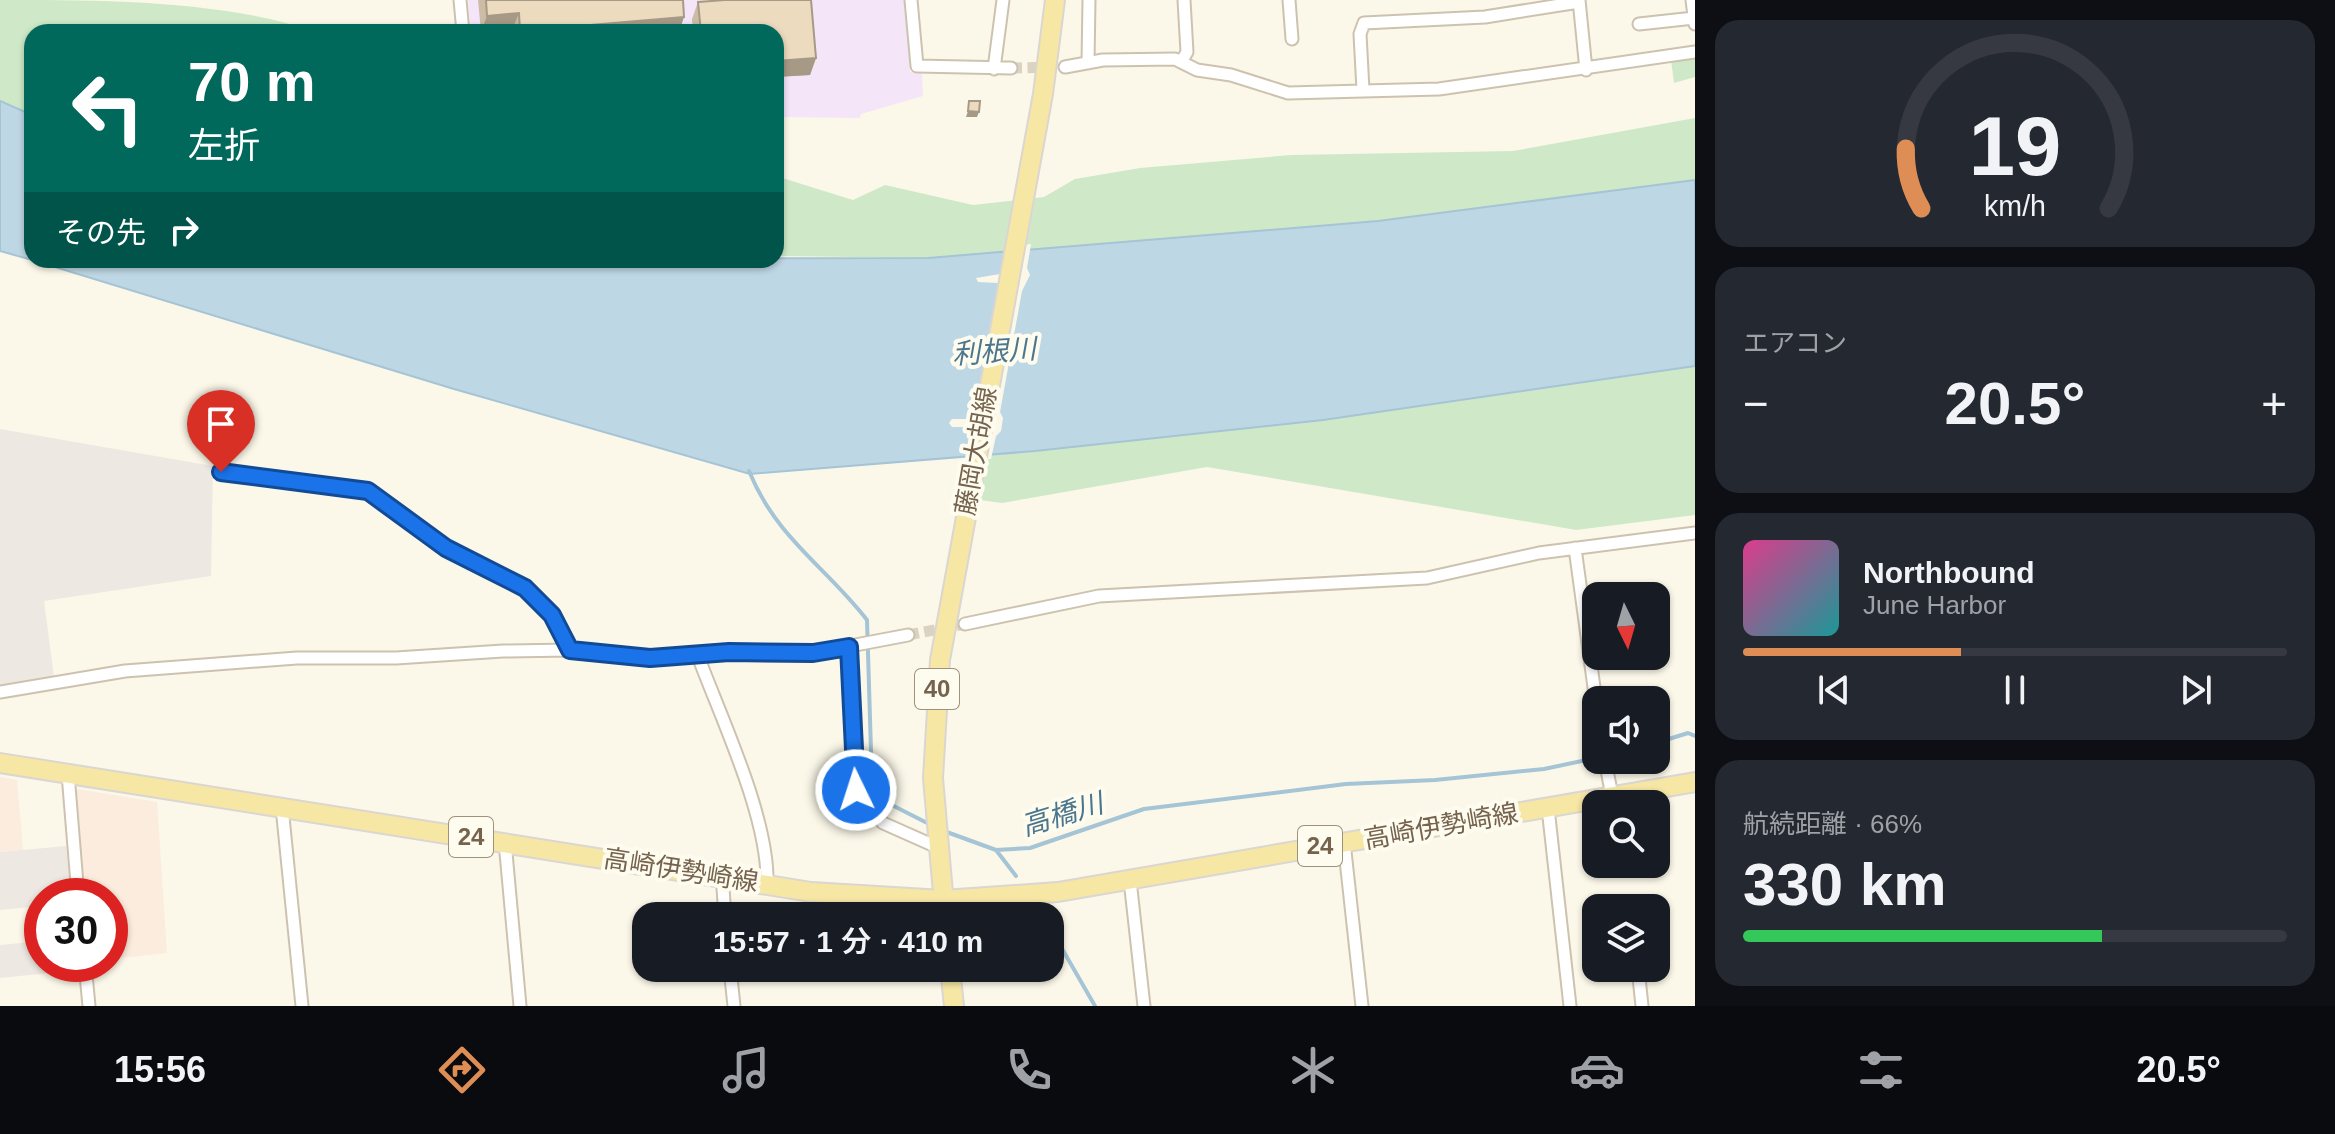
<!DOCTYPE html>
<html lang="ja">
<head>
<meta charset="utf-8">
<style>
	body { margin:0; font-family:Arial,"Noto Sans JP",sans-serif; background:#242831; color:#f1f3f6; height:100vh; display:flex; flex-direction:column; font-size:30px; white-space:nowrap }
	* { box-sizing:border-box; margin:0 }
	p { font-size:26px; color:#9ea1a6 }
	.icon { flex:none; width:44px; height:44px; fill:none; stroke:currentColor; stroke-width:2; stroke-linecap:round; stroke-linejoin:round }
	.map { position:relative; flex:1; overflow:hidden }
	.drawer { display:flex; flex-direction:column; gap:20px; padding:20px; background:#0d0f14; width:640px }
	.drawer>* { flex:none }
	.hud { position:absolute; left:24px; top:24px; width:760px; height:244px; border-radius:24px; box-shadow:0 2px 6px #0004; background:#00695c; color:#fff; overflow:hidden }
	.needle { width:52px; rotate:175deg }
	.fabs { position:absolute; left:1582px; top:582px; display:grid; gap:16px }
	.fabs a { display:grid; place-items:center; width:88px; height:88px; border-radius:16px; background:#171b24; box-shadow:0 2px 6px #0004; font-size:40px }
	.speed { position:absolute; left:24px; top:878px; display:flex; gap:16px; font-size:40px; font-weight:700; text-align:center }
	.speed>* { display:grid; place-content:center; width:104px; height:104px; border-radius:50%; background:#171b24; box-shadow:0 2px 6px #0004; line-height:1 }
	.speed .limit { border:12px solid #d22; background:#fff; color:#111 }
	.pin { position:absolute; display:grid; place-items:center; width:68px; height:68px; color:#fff; margin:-82px -34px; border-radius:50% 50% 50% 0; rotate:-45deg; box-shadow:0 0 8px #0007 }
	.pin .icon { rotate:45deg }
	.me { position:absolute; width:88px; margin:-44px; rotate:356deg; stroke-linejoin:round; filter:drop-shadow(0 0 6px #0008) }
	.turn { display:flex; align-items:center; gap:28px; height:168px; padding:0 32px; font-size:36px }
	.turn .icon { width:104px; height:104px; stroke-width:2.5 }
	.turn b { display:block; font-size:56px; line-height:68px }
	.then { display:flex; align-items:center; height:76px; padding:0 32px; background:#0003; gap:16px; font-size:30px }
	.big { font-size:60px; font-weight:600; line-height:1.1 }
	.drawer .widget { flex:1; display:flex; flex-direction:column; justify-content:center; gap:12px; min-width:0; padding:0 28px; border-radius:24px; background:#242831 }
	.drawer .dial { align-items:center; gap:0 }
	.dial svg { height:208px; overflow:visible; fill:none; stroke:#363941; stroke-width:7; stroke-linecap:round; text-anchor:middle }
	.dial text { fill:#f1f3f6; stroke:none }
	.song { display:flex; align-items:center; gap:24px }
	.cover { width:96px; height:96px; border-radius:12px; background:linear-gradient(135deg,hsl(330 70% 55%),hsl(180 70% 35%)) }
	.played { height:8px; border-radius:4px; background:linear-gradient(90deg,#de8e55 40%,#363941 40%) }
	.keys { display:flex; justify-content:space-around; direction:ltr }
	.heat { display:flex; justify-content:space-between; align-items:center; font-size:44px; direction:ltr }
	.charge { height:12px; border-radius:6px; background:linear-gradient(90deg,#34c759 66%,#363941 0) }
	.trip { position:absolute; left:632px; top:902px; width:432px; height:80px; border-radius:24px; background:#171b24; box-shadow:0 2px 6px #0004; font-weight:600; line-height:80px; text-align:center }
	.tabs { display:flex; height:128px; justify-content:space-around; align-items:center; background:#090b0e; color:#9ea1a6 }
	.tabs .icon { width:56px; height:56px }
	.tabs .current { color:#de8e55 }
	.tabs b { font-size:36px; color:#f1f3f6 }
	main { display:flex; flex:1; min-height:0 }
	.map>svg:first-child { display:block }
	.commercial { fill:#fbecdd }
	.industrial { fill:#ede9e2 }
	.education { fill:#f5e5f8 }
	.green { fill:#cfe9c8 }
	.water { fill:#bed7e4; stroke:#a5c4d5; stroke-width:2 }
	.pier { fill:#fbf8e9 }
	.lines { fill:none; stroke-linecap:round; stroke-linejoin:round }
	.stream { stroke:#a5c4d5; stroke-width:4 }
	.minor-tunnel { stroke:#dad3c2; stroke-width:11; stroke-dasharray:11 5.5; stroke-linecap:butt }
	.minor-casing { stroke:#cdc2af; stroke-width:15 }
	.primary-casing { stroke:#dbd6d1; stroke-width:22 }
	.minor { stroke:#fff; stroke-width:11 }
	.primary { stroke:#f6e7a5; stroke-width:18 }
	.wall { fill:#ccbca5 }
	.shaded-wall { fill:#a69986 }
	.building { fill:#eddbc0; stroke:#a69986; stroke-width:2 }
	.route-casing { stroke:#114b97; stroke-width:20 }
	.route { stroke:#1a73e8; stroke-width:14 }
	.labels { text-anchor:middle; stroke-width:8; stroke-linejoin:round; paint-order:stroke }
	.shield { fill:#fefbef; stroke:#9e917e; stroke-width:2 }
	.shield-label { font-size:24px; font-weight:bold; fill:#75634e }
	.street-label { font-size:26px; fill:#75634e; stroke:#fefbef }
	.water-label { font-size:28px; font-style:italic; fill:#4c768d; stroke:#fefbef }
</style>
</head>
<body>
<main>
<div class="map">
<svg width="1695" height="1006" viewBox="0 0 1695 1006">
	<rect width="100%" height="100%" fill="#fbf8e9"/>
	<path class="commercial" d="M 0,777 L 17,780 L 23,850 L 0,852 Z
		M 77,789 L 157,802 L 167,953 L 110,959 L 110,896 L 84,896 L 74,790 Z"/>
	<path class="industrial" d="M 0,429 L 213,466 L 211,576 L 44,601 L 54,677 L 0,688 Z
		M 66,846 L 71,896 L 42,896 L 42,906 L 0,910 L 0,852 Z
		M 42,941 L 42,964 L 79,964 L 80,970 L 0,978 L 0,945 Z"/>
	<path class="education" d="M 468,0 L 905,0 L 910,72 L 922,74 L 923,96 L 861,114 L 860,118 L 776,117 L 776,32 L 471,32 Z"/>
	<path class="green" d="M 0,0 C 101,0 224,0 316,32 L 32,32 L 32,115 L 0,101 Z
		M 1695,56 L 1695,77 L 1674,83 L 1671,60 Z
		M 1695,118 L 1695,180 L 1378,221 L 928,258 L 776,256 L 776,176 L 853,200 L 885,185 L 973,205 L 1044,197 L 1075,179 L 1140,168 L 1291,155 L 1513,151 Z
		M 1695,366 L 1695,515 L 1576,530 L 1207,467 L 1002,503 L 972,499 L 981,456 L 1323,420 Z"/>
	<path class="water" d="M 0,101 L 32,115 L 32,260 L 0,251 Z
		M 1695,180 L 1695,366 L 1323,420 L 1035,451 L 750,474 L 454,389 L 32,260 L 928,258 L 1378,221 Z"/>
	<path class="pier" d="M 1031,244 L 1027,268 L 1030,275 L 1022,291 L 1000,412 L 1003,418 L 1001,431 L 996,436 L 991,459 L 966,461 L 972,427 L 952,427 L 949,423 L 952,419 L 974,419 L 998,283 L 978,282 L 976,278 L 1000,274 L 1005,247 Z"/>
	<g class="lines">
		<path class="stream" d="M 749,471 C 777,539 825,566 867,620 L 872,784 L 882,800 L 933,826
			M 1656,743 L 1688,733 L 1695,736
			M 944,831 L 996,850 L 1030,848 L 1144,809 L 1346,784 L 1435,780 L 1544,769 L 1596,758
			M 996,850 L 1016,876
			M 1053,933 L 1095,1006"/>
		<path class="minor-tunnel" d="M 1011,68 L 1065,67
			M 908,635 L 965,624"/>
		<defs>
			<path id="minor" d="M 460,0 L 463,32
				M 911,0 L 917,66 L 1011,68
				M 1289,0 L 1292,39
				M 1579,0 L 1586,70
				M 1692,0 L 1695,24
				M 1639,24 L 1694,18
				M 1181,62 L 1187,52 L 1184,0
				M 1088,63 L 1089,0
				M 1065,67 L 1103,60 L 1175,59 L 1197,70 L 1231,75 L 1288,93 L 1439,89 L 1695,52
				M 994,69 L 1003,0
				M 1363,90 L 1360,34 L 1364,23 L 1485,17 L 1579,2
				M 221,472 L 368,491 L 446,548 L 525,588 L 552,615 L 570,650
				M 1575,548 L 1596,702
				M 965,624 L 1099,596 L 1427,578 L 1539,553 L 1695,533
				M 849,647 L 859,797 L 883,823 L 937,847
				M 698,656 C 721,718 769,818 767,884
				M 0,692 L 125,671 L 297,658 L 396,658 L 503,651 L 570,650 L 650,658 L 729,652 L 813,653 L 908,635
				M 1605,760 L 1612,796
				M 68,774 L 78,896
				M 282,807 L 302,1006
				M 1548,808 L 1570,1006
				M 505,842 L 520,1006
				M 1344,842 L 1362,1006
				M 722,875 L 725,916
				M 1130,880 L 1144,1006
				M 85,964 L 89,1006
				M 730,968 L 734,1006
				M 1638,968 L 1642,1006"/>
			<path id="primary" d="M 0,763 L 811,892 L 943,900 L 1058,892 L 1695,782
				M 945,916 L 933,778 L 940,660 L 1043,94 L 1055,0
				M 950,968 L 954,1006"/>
		</defs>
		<use href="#minor" class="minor-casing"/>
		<use href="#primary" class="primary-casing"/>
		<use href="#minor" class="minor"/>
		<use href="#primary" class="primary"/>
	</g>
	<path class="wall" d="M 478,0 L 683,0 L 679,32 L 513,32 L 512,30 L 481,32 Z
		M 725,0 L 811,0 L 816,58 L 810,75 L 776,77 L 776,32 L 693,32 L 692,19 L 698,2 Z"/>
	<path class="shaded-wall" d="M 519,13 L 512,30 L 481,32 L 487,16 Z
		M 684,17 L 679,32 L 520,32 L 520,31 Z
		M 816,58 L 810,75 L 776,77 L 776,61 Z
		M 968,111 L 979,112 L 977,117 L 966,117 Z"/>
	<path class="building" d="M 486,0 L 683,0 L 684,17 L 520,31 L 519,13 L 487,16 Z
		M 725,0 L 811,0 L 816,58 L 776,61 L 776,32 L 701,32 L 698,2 Z
		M 969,101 L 980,101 L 979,112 L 968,111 Z"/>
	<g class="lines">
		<defs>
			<path id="route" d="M 221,472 L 368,491 L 446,548 L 525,588 L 552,615 L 570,650 L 650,658 L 729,652 L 813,653 L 849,647 L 856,790"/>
		</defs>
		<use href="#route" class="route-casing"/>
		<use href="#route" class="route"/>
	</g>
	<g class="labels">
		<g class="shield">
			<rect x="915" y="669" width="44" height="40" rx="6"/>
			<rect x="449" y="817" width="44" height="40" rx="6"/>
			<rect x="1298" y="826" width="44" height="40" rx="6"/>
		</g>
		<g class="shield-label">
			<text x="937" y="697">40</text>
			<text x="471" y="845">24</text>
			<text x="1320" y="854">24</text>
		</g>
		<g class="street-label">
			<text transform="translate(976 451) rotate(-80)" y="9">藤岡大胡線</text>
			<text transform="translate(1441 826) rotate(-10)" y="9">高崎伊勢崎線</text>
			<text transform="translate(681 870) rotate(9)" y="9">高崎伊勢崎線</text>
		</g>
		<g class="water-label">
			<text transform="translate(994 351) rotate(-4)" y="10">利根川</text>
			<text transform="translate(1062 814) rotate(-17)" y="10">高橋川</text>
		</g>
	</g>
</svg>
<div class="fabs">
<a><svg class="needle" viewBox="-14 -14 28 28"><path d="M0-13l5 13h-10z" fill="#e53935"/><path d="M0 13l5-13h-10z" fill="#9ea1a6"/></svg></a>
<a><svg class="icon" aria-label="sound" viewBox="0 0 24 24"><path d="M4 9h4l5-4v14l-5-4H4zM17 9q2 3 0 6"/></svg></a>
<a><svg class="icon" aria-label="search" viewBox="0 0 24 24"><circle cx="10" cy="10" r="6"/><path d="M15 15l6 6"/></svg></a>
<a><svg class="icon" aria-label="layers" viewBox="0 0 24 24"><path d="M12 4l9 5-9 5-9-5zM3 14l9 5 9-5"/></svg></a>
</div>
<div class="speed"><div class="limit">30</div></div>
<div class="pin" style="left:221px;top:472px;background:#d93025"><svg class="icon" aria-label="arrive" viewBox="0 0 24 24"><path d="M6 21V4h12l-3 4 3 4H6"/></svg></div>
<svg class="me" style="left:856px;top:790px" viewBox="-20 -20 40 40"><circle r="17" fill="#1a73e8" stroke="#fff" stroke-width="3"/><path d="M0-11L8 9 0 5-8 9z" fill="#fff"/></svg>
<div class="trip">15:57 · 1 分 · 410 m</div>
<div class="hud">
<div class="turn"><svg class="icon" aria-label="left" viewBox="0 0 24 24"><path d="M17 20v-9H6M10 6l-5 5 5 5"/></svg><div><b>70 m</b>左折</div></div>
<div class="then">その先<svg class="icon" aria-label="right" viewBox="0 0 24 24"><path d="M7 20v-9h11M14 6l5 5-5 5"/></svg></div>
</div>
</div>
<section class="drawer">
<div class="widget dial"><svg viewBox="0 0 100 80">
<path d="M14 69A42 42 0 1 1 86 69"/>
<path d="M14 69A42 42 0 0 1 8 46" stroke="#de8e55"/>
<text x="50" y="56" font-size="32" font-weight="700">19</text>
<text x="50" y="72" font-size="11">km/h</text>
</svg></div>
<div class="widget"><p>エアコン</p>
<div class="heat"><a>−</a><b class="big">20.5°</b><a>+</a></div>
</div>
<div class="widget">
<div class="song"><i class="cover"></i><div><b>Northbound</b><p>June Harbor</p></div></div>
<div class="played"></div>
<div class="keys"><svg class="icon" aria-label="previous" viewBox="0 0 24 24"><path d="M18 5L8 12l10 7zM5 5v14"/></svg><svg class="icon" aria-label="pause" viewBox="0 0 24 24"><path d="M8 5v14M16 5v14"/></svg><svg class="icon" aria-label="next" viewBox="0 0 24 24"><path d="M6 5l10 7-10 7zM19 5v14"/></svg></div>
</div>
<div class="widget"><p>航続距離 · 66%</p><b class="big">330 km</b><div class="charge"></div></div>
</section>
</main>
<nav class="tabs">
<b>15:56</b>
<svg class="icon current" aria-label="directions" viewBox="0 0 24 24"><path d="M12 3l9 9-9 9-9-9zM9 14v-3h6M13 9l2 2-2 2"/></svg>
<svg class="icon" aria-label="music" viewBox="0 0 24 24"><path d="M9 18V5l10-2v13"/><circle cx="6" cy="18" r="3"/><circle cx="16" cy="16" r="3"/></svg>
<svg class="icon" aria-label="phone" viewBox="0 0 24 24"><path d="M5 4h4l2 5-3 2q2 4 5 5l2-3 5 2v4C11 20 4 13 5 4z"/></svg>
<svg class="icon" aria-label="climate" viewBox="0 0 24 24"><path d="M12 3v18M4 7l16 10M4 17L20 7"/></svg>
<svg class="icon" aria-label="car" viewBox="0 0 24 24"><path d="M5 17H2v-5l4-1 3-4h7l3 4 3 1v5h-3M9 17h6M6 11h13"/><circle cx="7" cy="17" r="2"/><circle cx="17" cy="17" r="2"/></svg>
<svg class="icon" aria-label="filters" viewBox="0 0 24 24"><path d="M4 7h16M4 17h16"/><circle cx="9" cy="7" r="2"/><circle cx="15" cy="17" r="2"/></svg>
<b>20.5°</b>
</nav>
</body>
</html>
